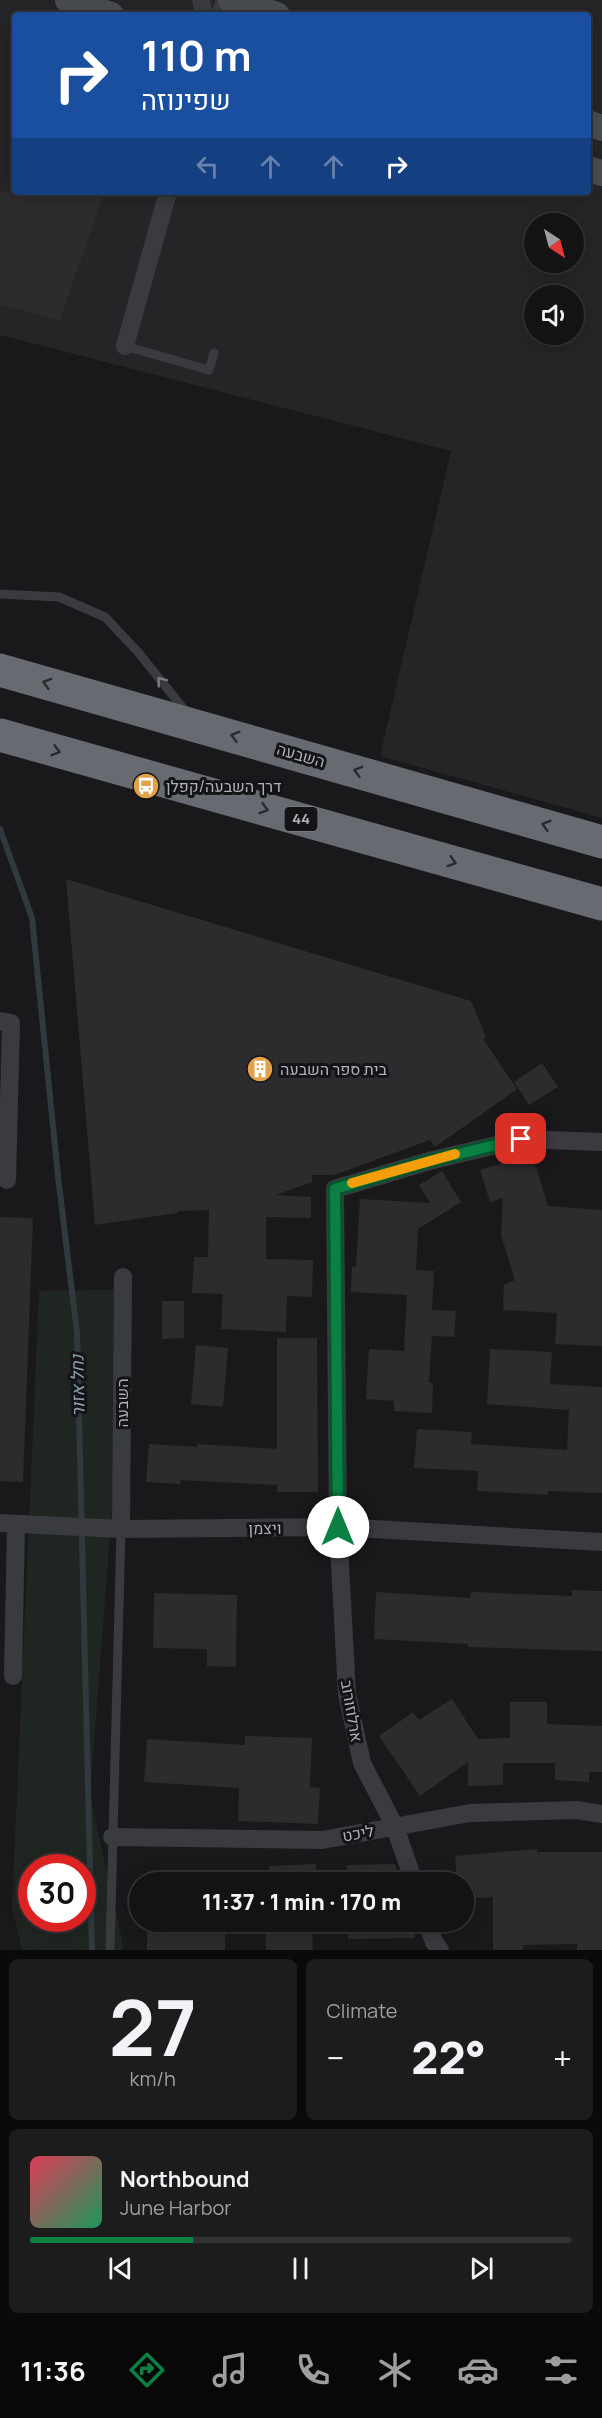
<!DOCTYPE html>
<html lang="en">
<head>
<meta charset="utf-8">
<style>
	body { margin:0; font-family:Manrope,Heebo,sans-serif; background:#1c1c1d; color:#f1f3f6; height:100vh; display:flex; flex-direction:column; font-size:22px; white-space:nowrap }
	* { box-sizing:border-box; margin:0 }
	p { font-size:20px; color:#9d9ea0 }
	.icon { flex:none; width:33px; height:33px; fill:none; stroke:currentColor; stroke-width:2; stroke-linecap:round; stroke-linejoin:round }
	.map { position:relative; height:1950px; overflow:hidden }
	.details { display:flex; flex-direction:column; gap:9px; padding:9px; background:#0a0a0b; flex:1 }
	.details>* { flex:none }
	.guide { position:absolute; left:12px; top:12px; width:579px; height:183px; border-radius:6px; box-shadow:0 3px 15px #0003,0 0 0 2px #323234; background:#1a4fa0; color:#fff; overflow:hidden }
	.needle { width:39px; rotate:144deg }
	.tools { position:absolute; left:524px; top:213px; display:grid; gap:12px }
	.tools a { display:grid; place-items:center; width:60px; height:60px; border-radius:50%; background:#131314; box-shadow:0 3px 15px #0003,0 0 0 2px #323234; font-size:30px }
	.speed { position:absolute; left:18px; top:1854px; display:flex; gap:12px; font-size:30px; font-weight:700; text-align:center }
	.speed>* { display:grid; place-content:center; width:78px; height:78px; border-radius:50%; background:#131314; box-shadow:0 3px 15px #0003,0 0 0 2px #323234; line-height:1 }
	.speed .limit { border:9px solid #d22; background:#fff; color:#111 }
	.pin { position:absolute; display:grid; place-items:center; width:51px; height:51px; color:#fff; margin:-26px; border-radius:12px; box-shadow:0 3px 9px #0006 }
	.me { position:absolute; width:66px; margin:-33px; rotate:0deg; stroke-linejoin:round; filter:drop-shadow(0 0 4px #0008) }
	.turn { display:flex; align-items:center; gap:21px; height:126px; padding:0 30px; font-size:27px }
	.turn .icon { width:78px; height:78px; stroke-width:2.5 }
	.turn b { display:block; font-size:42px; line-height:51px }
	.lanes { display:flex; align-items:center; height:57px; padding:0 30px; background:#0003; justify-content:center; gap:30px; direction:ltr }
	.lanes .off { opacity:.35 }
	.big { font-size:45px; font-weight:800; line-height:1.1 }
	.details .widget { flex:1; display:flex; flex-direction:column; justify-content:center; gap:9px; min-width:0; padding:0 21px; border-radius:9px; background:#1c1c1d }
	.details .dial { align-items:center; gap:0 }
	.dial b { font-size:78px; line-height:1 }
	.song { display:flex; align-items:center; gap:18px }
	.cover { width:72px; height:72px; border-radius:9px; background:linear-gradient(135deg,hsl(350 70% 55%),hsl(150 70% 35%)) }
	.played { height:6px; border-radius:3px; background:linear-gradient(90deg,#0b8043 30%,#323234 30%) }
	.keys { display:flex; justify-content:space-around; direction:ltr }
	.heat { display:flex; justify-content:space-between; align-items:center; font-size:33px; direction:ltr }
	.details .tiles { flex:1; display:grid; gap:9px; grid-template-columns:1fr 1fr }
	.widget:last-child { grid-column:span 2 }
	.trip { position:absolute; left:129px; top:1872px; width:345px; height:60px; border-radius:30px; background:#131314; box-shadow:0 3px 15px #0003,0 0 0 2px #323234; font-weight:800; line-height:60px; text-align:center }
	.menu { display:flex; height:96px; justify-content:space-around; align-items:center; background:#080808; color:#9d9ea0 }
	.menu .icon { width:42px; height:42px }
	.menu .current { color:#0b8043 }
	.menu b { font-size:27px; color:#f1f3f6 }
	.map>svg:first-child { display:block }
	.built { fill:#252528; fill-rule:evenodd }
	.green { fill:#1f2520; fill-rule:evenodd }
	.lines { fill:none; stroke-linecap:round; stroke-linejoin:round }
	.stream { stroke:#30393e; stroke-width:6 }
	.building { fill:#2c2c2f }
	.lane { stroke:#3a3b3f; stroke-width:9 }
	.street { stroke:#3a3b3f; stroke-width:18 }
	.secondary { stroke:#484b4f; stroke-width:26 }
	.highway { stroke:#676a70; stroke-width:33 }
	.oneway { stroke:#797c82 }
	.oneway2 { stroke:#292a2c }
	.route-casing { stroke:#07532c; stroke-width:15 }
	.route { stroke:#0b8043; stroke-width:10 }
	.slow { stroke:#f59e0b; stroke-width:10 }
	.labels { text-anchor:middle; stroke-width:6; stroke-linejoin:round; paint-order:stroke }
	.shield { fill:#141416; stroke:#7e8288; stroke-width:1.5 }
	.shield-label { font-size:15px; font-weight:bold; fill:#acb1b9 }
	.street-label { font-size:16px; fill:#acb1b9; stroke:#141416 }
	.poi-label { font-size:16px; fill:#acb1b9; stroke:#141416; text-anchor:start }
	.water-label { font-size:18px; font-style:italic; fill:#87a1b1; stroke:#141416 }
</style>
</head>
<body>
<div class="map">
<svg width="602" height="1950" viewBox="0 0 602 1950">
	<rect width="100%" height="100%" fill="#19191b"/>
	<path class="built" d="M 0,0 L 602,0 L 602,818 L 380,756 L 451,451 L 0,335 ZM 15,15 L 588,15 L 588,192 L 15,192 ZM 534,224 L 573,224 L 573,262 L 534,262 ZM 534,296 L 573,296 L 573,334 L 534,334 Z"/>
	<path class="green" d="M 129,1289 L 90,1796 L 124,1950 L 22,1950 L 12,1908 L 39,1291 ZM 32,1868 L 82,1868 L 82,1918 L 32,1918 Z"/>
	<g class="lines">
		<path class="stream" d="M 0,829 L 32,918 L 58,1176 L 77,1333 L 92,1950"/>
	</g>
	<path class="building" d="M 0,192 L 104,192 L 60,321 L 0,304 Z
		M 66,879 L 471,1001 L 486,1037 L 483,1039 L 517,1089 L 435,1147 L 430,1140 L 334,1175 L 312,1175 L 312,1182 L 276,1195 L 311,1197 L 311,1218 L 266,1217 L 266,1259 L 313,1260 L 312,1297 L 287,1296 L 286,1332 L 221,1329 L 223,1294 L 192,1293 L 194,1257 L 208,1257 L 209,1210 L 178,1211 L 177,1213 L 95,1225 Z
		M 542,1063 L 558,1087 L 529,1105 L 514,1082 Z
		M 532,1154 L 548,1206 L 602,1210 L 602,1346 L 555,1344 L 557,1313 L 503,1310 L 504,1285 L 515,1280 L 501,1235 L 503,1198 L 490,1202 L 480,1170 Z
		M 442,1171 L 461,1202 L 418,1229 L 416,1270 L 434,1271 L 432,1310 L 456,1311 L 454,1337 L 432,1336 L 429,1383 L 433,1383 L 432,1413 L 394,1411 L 394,1401 L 366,1399 L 369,1349 L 404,1351 L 407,1295 L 351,1292 L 352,1267 L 356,1267 L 360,1199 L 430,1203 L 419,1185 Z
		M 0,1217 L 33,1218 L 23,1482 L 0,1481 Z
		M 162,1301 L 184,1301 L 184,1338 L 162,1339 Z
		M 277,1338 L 317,1338 L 318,1492 L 277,1492 L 277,1485 L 181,1480 L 180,1484 L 146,1482 L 149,1444 L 197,1447 L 198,1444 L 277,1449 Z
		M 196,1345 L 228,1348 L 223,1407 L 191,1404 Z
		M 490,1349 L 552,1352 L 550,1384 L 602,1387 L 602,1493 L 548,1491 L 548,1495 L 477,1491 L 478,1471 L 414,1468 L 417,1429 L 472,1432 L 471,1444 L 567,1450 L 569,1410 L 487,1404 Z
		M 572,1590 L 602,1591 L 602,1651 L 468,1647 L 468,1644 L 374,1639 L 376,1592 L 470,1598 L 471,1592 L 572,1596 Z
		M 154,1593 L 237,1595 L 236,1667 L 207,1666 L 207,1649 L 153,1648 Z
		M 452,1699 L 478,1739 L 510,1738 L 510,1702 L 547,1702 L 547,1724 L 602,1726 L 602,1772 L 589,1772 L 589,1782 L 555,1780 L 555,1763 L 503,1763 L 503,1785 L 468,1786 L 468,1762 L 420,1796 L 379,1736 L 413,1712 L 419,1720 Z
		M 245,1736 L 312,1738 L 310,1787 L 320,1788 L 318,1824 L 238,1821 L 239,1788 L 144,1782 L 147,1739 L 245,1745 Z
		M 537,1849 L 537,1852 L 602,1852 L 602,1950 L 577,1950 L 577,1944 L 523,1945 L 523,1950 L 493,1950 L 493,1897 L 464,1899 L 464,1882 L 457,1882 L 455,1856 Z
		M 316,1864 L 316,1882 L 269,1882 L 269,1866 Z
		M 395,1864 L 402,1882 L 347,1882 L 347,1865 Z
		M 265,1922 L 312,1922 L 313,1950 L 266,1950 Z
		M 348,1922 L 414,1922 L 415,1938 L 348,1939 Z
		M 225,1928 L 225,1950 L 147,1950 L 147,1929 Z"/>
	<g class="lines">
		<path class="lane" d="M 125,346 L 209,370 L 214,353
			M 0,594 L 59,597 L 105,617 L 138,652 L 187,713
			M 110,1950 L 121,1529"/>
		<path class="street" d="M 201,0 L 204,15
			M 220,15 L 225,0
			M 125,346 L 168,192
			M 0,1021 L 11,1023 L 7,1180
			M 0,1523 L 121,1529 L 338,1527 L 602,1542
			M 121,1529 L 123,1277
			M 13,1676 L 16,1524
			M 112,1837 L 322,1840 L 470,1813 L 577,1810 L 602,1814
			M 414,1882 L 395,1827 L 362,1763 L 347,1694 L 338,1527 L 335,1189 L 429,1161 L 521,1139 L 602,1142
			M 427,1922 L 434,1942 L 440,1950"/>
		<path class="secondary" d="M 68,0 L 111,15
			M 231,0 L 277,15
			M 588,123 L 602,128
			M 588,169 L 602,173"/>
		<path class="highway" d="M 0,670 L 602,842
			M 0,735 L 602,904"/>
	</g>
	<defs><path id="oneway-chevron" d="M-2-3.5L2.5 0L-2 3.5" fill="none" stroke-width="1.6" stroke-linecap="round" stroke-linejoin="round" transform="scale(1.5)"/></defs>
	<use class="oneway" href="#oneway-chevron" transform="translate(161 681) rotate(-128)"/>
	<g class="oneway2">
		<use href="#oneway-chevron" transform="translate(47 683) rotate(-164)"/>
		<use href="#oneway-chevron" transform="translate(235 736) rotate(-164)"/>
		<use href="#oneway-chevron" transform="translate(56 751) rotate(16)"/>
		<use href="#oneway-chevron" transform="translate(358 771) rotate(-164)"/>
		<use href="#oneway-chevron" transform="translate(264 809) rotate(16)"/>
		<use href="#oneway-chevron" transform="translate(546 825) rotate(-164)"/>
		<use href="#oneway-chevron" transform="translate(452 862) rotate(16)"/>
	</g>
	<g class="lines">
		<defs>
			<path id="route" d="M 338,1527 L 335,1189 L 429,1161 L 521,1139"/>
		</defs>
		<use href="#route" class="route-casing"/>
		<use href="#route" class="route"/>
		<path class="slow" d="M 352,1183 L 455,1154"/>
	</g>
	<defs>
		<symbol id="bus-disc" viewBox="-11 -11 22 22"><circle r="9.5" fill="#e2a24a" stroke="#141416"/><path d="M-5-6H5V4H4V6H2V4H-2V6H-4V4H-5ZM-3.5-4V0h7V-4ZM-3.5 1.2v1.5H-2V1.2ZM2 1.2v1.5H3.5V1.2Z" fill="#fff"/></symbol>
		<symbol id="building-disc" viewBox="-11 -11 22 22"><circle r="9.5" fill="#e2a24a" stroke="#141416"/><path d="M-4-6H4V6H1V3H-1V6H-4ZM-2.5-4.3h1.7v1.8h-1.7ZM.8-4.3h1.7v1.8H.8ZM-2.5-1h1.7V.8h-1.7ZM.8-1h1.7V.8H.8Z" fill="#fff"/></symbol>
	</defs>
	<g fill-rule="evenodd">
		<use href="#bus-disc" x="131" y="771" width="30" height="30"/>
		<use href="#building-disc" x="245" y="1054" width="30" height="30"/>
	</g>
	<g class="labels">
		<rect class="shield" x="284.5" y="807" width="33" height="24" rx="4.5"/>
		<g class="shield-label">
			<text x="301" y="824">44</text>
		</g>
		<g class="street-label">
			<text transform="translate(301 755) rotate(16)" y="6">השבעה</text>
			<text transform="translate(122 1403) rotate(-90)" y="6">השבעה</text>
			<text transform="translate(265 1528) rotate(-1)" y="6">ויצמן</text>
			<text transform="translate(352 1711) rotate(80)" y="6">ארלוזורוב</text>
			<text transform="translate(358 1833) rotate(-10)" y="6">ליכט</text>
		</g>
		<g class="poi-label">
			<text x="166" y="792">דרך השבעה/קפלן</text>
			<text x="280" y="1075">בית ספר השבעה</text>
		</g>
		<g class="water-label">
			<text transform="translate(78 1386) rotate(-91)" y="6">נחל אזור</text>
		</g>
	</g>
</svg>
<div class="tools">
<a><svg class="needle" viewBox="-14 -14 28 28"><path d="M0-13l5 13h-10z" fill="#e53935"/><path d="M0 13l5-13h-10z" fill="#9d9ea0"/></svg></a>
<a><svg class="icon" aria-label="sound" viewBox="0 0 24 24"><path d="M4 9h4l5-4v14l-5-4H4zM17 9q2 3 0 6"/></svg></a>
</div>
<div class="speed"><div class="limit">30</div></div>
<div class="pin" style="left:521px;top:1139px;background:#d93025"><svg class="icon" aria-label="arrive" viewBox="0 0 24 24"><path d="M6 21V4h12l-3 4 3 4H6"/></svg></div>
<svg class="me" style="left:338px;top:1527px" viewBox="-20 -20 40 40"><circle r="19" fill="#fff"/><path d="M0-13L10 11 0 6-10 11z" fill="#0b8043"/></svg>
<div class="trip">11:37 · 1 min · 170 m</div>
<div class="guide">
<div class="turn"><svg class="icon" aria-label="right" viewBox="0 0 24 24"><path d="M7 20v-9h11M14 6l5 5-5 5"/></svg><div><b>110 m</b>שפינוזה</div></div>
<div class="lanes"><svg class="icon off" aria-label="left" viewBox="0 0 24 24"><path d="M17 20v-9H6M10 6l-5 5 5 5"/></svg><svg class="icon off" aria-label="ahead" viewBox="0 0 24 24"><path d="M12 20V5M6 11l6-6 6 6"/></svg><svg class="icon off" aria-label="ahead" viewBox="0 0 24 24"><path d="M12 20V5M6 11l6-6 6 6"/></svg><svg class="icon" aria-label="right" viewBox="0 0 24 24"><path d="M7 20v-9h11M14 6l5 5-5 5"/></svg></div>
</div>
</div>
<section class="details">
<div class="tiles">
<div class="widget dial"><b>27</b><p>km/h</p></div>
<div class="widget"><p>Climate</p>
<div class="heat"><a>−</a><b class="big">22°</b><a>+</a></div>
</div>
<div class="widget">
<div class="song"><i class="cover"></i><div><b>Northbound</b><p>June Harbor</p></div></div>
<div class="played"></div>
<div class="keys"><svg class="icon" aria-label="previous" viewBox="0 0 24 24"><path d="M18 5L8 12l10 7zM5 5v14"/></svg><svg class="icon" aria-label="pause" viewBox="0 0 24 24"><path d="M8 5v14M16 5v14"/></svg><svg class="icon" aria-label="next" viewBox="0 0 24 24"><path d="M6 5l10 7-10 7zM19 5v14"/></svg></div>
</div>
</div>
</section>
<nav class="menu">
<b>11:36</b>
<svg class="icon current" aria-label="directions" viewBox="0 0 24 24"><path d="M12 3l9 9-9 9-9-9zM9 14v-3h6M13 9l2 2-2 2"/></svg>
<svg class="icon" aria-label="music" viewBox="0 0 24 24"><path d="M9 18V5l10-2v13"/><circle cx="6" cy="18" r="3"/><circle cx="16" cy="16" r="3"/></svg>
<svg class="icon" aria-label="phone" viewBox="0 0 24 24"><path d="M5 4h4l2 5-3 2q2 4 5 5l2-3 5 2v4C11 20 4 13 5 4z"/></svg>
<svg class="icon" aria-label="climate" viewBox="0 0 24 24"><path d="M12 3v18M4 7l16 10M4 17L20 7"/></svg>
<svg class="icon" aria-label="car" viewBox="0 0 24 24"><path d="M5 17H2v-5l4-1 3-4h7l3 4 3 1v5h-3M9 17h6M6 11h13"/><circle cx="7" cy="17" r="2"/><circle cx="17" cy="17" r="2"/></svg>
<svg class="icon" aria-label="filters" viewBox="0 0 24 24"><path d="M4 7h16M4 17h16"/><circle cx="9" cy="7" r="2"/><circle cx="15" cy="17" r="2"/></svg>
</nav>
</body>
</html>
